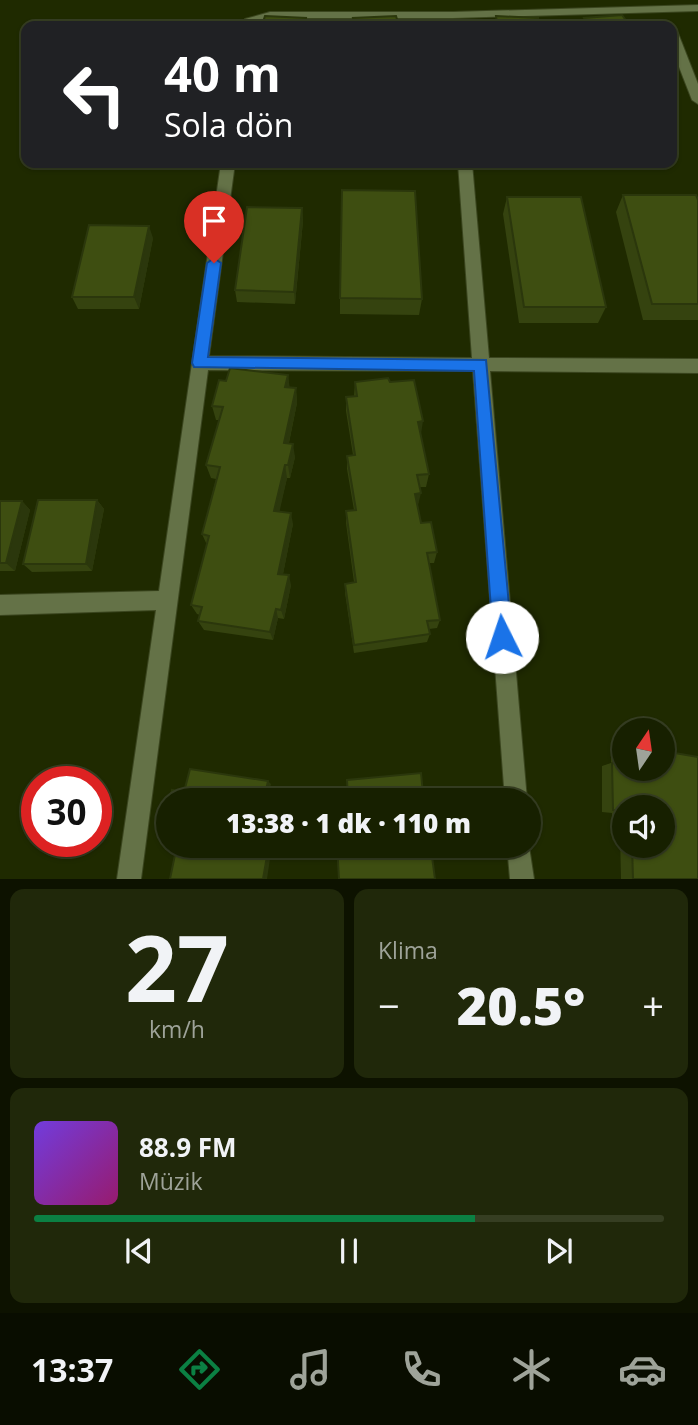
<!DOCTYPE html>
<html lang="tr">
<head>
<meta charset="utf-8">
<style>
	body { margin:0; font-family:"Open Sans",sans-serif; background:#20280a; color:#f1f3f6; height:100vh; display:flex; flex-direction:column; font-size:26px; white-space:nowrap }
	* { box-sizing:border-box; margin:0 }
	p { font-size:23px; color:#9ea399 }
	.icon { flex:none; width:38px; height:38px; fill:none; stroke:currentColor; stroke-width:2; stroke-linecap:round; stroke-linejoin:round }
	.map { position:relative; height:879px; overflow:hidden }
	.sheet { display:flex; flex-direction:column; gap:10px; padding:10px; background:#0d1200; flex:1 }
	.sheet>* { flex:none }
	.banner { position:absolute; left:21px; top:21px; width:656px; height:147px; border-radius:14px; box-shadow:0 2px 5px #0004,0 0 0 2px #363e22; background:#202124; color:#fff; overflow:hidden }
	.needle { width:46px; rotate:13deg }
	.fabs { position:absolute; left:612px; top:718px; display:grid; gap:14px }
	.fabs a { display:grid; place-items:center; width:63px; height:63px; border-radius:50%; background:#172000; box-shadow:0 2px 5px #0004,0 0 0 2px #363e22; font-size:35px }
	.speed { position:absolute; left:21px; top:766px; display:flex; gap:14px; font-size:35px; font-weight:700; text-align:center }
	.speed>* { display:grid; place-content:center; width:91px; height:91px; border-radius:50%; background:#172000; box-shadow:0 2px 5px #0004,0 0 0 2px #363e22; line-height:1 }
	.speed .limit { border:10px solid #d22; background:#fff; color:#111 }
	.pin { position:absolute; display:grid; place-items:center; width:60px; height:60px; color:#fff; margin:-72px -30px; border-radius:50% 50% 50% 0; rotate:-45deg; box-shadow:0 0 7px #0007 }
	.pin .icon { rotate:45deg }
	.me { position:absolute; width:77px; margin:-38px; rotate:356deg; stroke-linejoin:round; filter:drop-shadow(0 0 5px #0008) }
	.turn { display:flex; align-items:center; gap:24px; height:147px; padding:0 28px; font-size:32px }
	.turn .icon { width:91px; height:91px; stroke-width:2.5 }
	.turn b { display:block; font-size:49px; line-height:60px }
	.big { font-size:52px; font-weight:800; line-height:1.1 }
	.sheet .tile { flex:1; display:flex; flex-direction:column; justify-content:center; gap:10px; min-width:0; padding:0 24px; border-radius:14px; background:#20280a }
	.sheet .dial { align-items:center; gap:0 }
	.dial b { font-size:91px; line-height:1 }
	.song { display:flex; align-items:center; gap:21px }
	.cover { width:84px; height:84px; border-radius:10px; background:linear-gradient(135deg,hsl(260 70% 55%),hsl(320 70% 35%)) }
	.played { height:7px; border-radius:4px; background:linear-gradient(90deg,#0b8043 70%,#363e22 70%) }
	.keys { display:flex; justify-content:space-around; direction:ltr }
	.heat { display:flex; justify-content:space-between; align-items:center; font-size:38px; direction:ltr }
	.sheet .tiles { flex:1; display:grid; gap:10px; grid-template-columns:1fr 1fr }
	.tile:last-child { grid-column:span 2 }
	.trip { position:absolute; left:156px; top:788px; width:385px; height:70px; border-radius:35px; background:#172000; box-shadow:0 2px 5px #0004,0 0 0 2px #363e22; font-weight:800; line-height:70px; text-align:center }
	.tabs { display:flex; height:112px; justify-content:space-around; align-items:center; background:#090d00; color:#9ea399 }
	.tabs .icon { width:49px; height:49px }
	.tabs .active { color:#0b8043 }
	.tabs b { font-size:32px; color:#f1f3f6 }
	.map>svg:first-child { display:block }
	.lines { fill:none; stroke-linecap:round; stroke-linejoin:round }
	.minor-casing { stroke:#3b461f; stroke-width:2 }
	.minor { fill:#647247; fill-rule:evenodd }
	.wall { fill:#35430f; fill-rule:evenodd }
	.shaded-wall { fill:#2b370c }
	.building { fill:#3e4e11; stroke:#2b370c; stroke-width:2 }
	.route { fill:#1a73e8; stroke:#114b97; stroke-width:2 }
</style>
</head>
<body>
<div class="map">
<svg width="698" height="879" viewBox="0 0 698 879">
	<rect width="100%" height="100%" fill="#1f2a00"/>
	<g class="lines">
		<defs>
			<path id="minor" d="M 698,5 L 698,11 L 453,18 L 271,18 L 254,23 L 254,26 L 242,26 L 245,19 L 270,12 L 453,12 Z
				M 672,29 L 678,33 L 698,84 L 698,104 L 692,100 L 672,49 Z
				M 221,163 L 235,163 L 209,356 L 472,358 L 458,163 L 472,163 L 489,358 L 698,359 L 698,373 L 490,371 L 527,800 L 505,800 L 473,371 L 208,370 L 141,879 L 117,879 L 156,610 L 0,615 L 0,595 L 159,591 Z
				M 528,840 L 534,879 L 510,879 L 507,845 L 528,845 Z"/>
		</defs>
		<use href="#minor" class="minor-casing"/>
		<use href="#minor" class="minor"/>
	</g>
	<path class="wall" d="M 584,18 L 630,26 L 582,26 Z
		M 623,195 L 698,200 L 698,320 L 643,320 L 616,212 Z
		M 507,197 L 606,307 L 598,323 L 519,323 L 503,214 Z
		M 302,208 L 303,221 L 295,304 L 237,302 L 235,290 Z
		M 153,238 L 139,309 L 78,309 L 72,297 Z
		M 340,298 L 422,299 L 419,315 L 340,314 Z
		M 288,375 L 289,387 L 296,388 L 297,403 L 289,443 L 295,457 L 290,478 L 287,478 L 279,511 L 293,524 L 283,574 L 291,585 L 284,619 L 278,618 L 273,640 L 204,630 L 198,621 L 200,615 L 197,614 L 191,605 L 207,545 L 202,534 L 216,479 L 211,478 L 206,465 L 219,420 L 216,420 L 212,406 L 226,381 Z
		M 355,382 L 390,382 L 421,434 L 429,474 L 426,487 L 420,487 L 418,505 L 417,505 L 421,523 L 437,552 L 434,563 L 429,563 L 440,620 L 437,628 L 429,629 L 430,634 L 427,642 L 354,653 L 345,593 L 345,584 L 354,582 L 346,523 L 346,511 L 354,510 L 347,469 L 347,456 L 353,455 L 346,411 L 346,397 L 354,396 Z
		M 97,500 L 104,509 L 92,571 L 32,572 L 23,564 Z
		M 0,501 L 22,501 L 30,510 L 15,571 L 0,571 Z
		M 621,743 L 698,879 L 621,879 L 620,835 L 612,834 L 612,813 L 602,812 L 602,766 L 611,763 L 611,748 ZM 625,807 L 663,845 L 625,845 Z"/>
	<path class="shaded-wall" d="M 302,208 L 303,221 L 295,304 L 294,292 Z
		M 149,226 L 153,238 L 139,309 L 134,297 Z
		M 288,375 L 290,390 L 285,387 Z
		M 296,388 L 297,403 L 286,456 L 284,443 Z
		M 423,421 L 421,434 L 418,422 Z
		M 293,444 L 295,457 L 290,478 L 288,465 Z
		M 285,465 L 287,478 L 277,523 L 274,511 Z
		M 421,493 L 418,505 L 413,506 L 415,494 Z
		M 97,500 L 104,509 L 92,571 L 86,564 Z
		M 22,501 L 30,510 L 15,571 L 6,563 Z
		M 291,513 L 293,524 L 281,584 L 278,574 Z
		M 289,575 L 291,585 L 284,619 L 281,610 Z
		M 276,609 L 278,618 L 273,640 L 270,632 Z
		M 268,781 L 271,784 L 268,800 L 264,800 Z
		M 269,845 L 272,845 L 267,879 L 263,879 Z"/>
	<path class="building" d="M 622,15 L 630,26 L 588,26 L 584,18 Z
		M 265,16 L 306,18 L 305,25 L 310,25 L 310,26 L 256,26 L 257,22 L 263,22 Z
		M 396,16 L 399,26 L 346,26 L 346,25 L 355,24 L 353,18 Z
		M 496,16 L 538,18 L 538,24 L 544,24 L 544,26 L 490,26 L 490,23 L 497,23 Z
		M 144,21 L 185,22 L 183,26 L 142,26 Z
		M 342,190 L 415,191 L 422,299 L 340,298 Z
		M 623,195 L 696,195 L 698,200 L 698,304 L 652,304 Z
		M 507,197 L 581,197 L 606,307 L 524,307 Z
		M 247,207 L 302,208 L 294,292 L 235,290 Z
		M 89,225 L 149,226 L 134,297 L 72,297 Z
		M 230,368 L 288,375 L 285,387 L 296,388 L 284,443 L 293,444 L 288,465 L 285,465 L 274,511 L 291,513 L 278,574 L 289,575 L 281,610 L 276,609 L 270,632 L 198,621 L 202,607 L 191,605 L 209,536 L 202,534 L 220,467 L 206,465 L 223,407 L 212,406 L 219,380 L 226,381 Z
		M 388,378 L 390,382 L 414,380 L 423,421 L 418,422 L 429,474 L 417,475 L 421,493 L 415,494 L 421,523 L 431,522 L 437,552 L 427,553 L 440,620 L 427,621 L 430,634 L 354,645 L 345,584 L 356,582 L 346,511 L 356,510 L 347,456 L 355,455 L 346,397 L 357,396 L 355,382 Z
		M 38,500 L 97,500 L 86,564 L 23,564 Z
		M 0,501 L 22,501 L 6,563 L 0,563 Z
		M 621,743 L 625,744 L 625,768 L 663,768 L 663,751 L 698,757 L 698,879 L 633,879 L 632,845 L 663,845 L 663,807 L 625,807 L 625,834 L 623,833 L 623,811 L 613,810 L 612,763 L 622,764 Z
		M 190,769 L 268,781 L 264,800 L 170,800 L 172,790 L 184,792 Z
		M 421,773 L 423,794 L 431,793 L 432,800 L 348,800 L 347,780 Z
		M 168,809 L 168,841 L 161,840 Z
		M 177,845 L 269,845 L 263,879 L 170,879 Z
		M 337,845 L 438,845 L 438,848 L 431,849 L 435,879 L 339,879 Z"/>
	<path class="route" d="M 214,258 L 221,263 L 208,357 L 486,360 L 512,637 L 509,643 L 502,646 L 496,643 L 493,637 L 474,371 L 194,367 L 192,363 L 207,263 Z"/>
</svg>
<div class="fabs">
<a><svg class="needle" viewBox="-14 -14 28 28"><path d="M0-13l5 13h-10z" fill="#e53935"/><path d="M0 13l5-13h-10z" fill="#9ea399"/></svg></a>
<a><svg class="icon" aria-label="sound" viewBox="0 0 24 24"><path d="M4 9h4l5-4v14l-5-4H4zM17 9q2 3 0 6"/></svg></a>
</div>
<div class="speed"><div class="limit">30</div></div>
<div class="pin" style="left:214px;top:263px;background:#d93025"><svg class="icon" aria-label="arrive" viewBox="0 0 24 24"><path d="M6 21V4h12l-3 4 3 4H6"/></svg></div>
<svg class="me" style="left:502px;top:637px" viewBox="-20 -20 40 40"><circle r="19" fill="#fff"/><path d="M0-13L10 11 0 6-10 11z" fill="#1a73e8"/></svg>
<div class="trip">13:38 · 1 dk · 110 m</div>
<div class="banner">
<div class="turn"><svg class="icon" aria-label="left" viewBox="0 0 24 24"><path d="M17 20v-9H6M10 6l-5 5 5 5"/></svg><div><b>40 m</b>Sola dön</div></div>
</div>
</div>
<section class="sheet">
<div class="tiles">
<div class="tile dial"><b>27</b><p>km/h</p></div>
<div class="tile"><p>Klima</p>
<div class="heat"><a>−</a><b class="big">20.5°</b><a>+</a></div>
</div>
<div class="tile">
<div class="song"><i class="cover"></i><div><b>88.9 FM</b><p>Müzik</p></div></div>
<div class="played"></div>
<div class="keys"><svg class="icon" aria-label="previous" viewBox="0 0 24 24"><path d="M18 5L8 12l10 7zM5 5v14"/></svg><svg class="icon" aria-label="pause" viewBox="0 0 24 24"><path d="M8 5v14M16 5v14"/></svg><svg class="icon" aria-label="next" viewBox="0 0 24 24"><path d="M6 5l10 7-10 7zM19 5v14"/></svg></div>
</div>
</div>
</section>
<nav class="tabs">
<b>13:37</b>
<svg class="icon active" aria-label="directions" viewBox="0 0 24 24"><path d="M12 3l9 9-9 9-9-9zM9 14v-3h6M13 9l2 2-2 2"/></svg>
<svg class="icon" aria-label="music" viewBox="0 0 24 24"><path d="M9 18V5l10-2v13"/><circle cx="6" cy="18" r="3"/><circle cx="16" cy="16" r="3"/></svg>
<svg class="icon" aria-label="phone" viewBox="0 0 24 24"><path d="M5 4h4l2 5-3 2q2 4 5 5l2-3 5 2v4C11 20 4 13 5 4z"/></svg>
<svg class="icon" aria-label="climate" viewBox="0 0 24 24"><path d="M12 3v18M4 7l16 10M4 17L20 7"/></svg>
<svg class="icon" aria-label="car" viewBox="0 0 24 24"><path d="M5 17H2v-5l4-1 3-4h7l3 4 3 1v5h-3M9 17h6M6 11h13"/><circle cx="7" cy="17" r="2"/><circle cx="17" cy="17" r="2"/></svg>
</nav>
</body>
</html>
